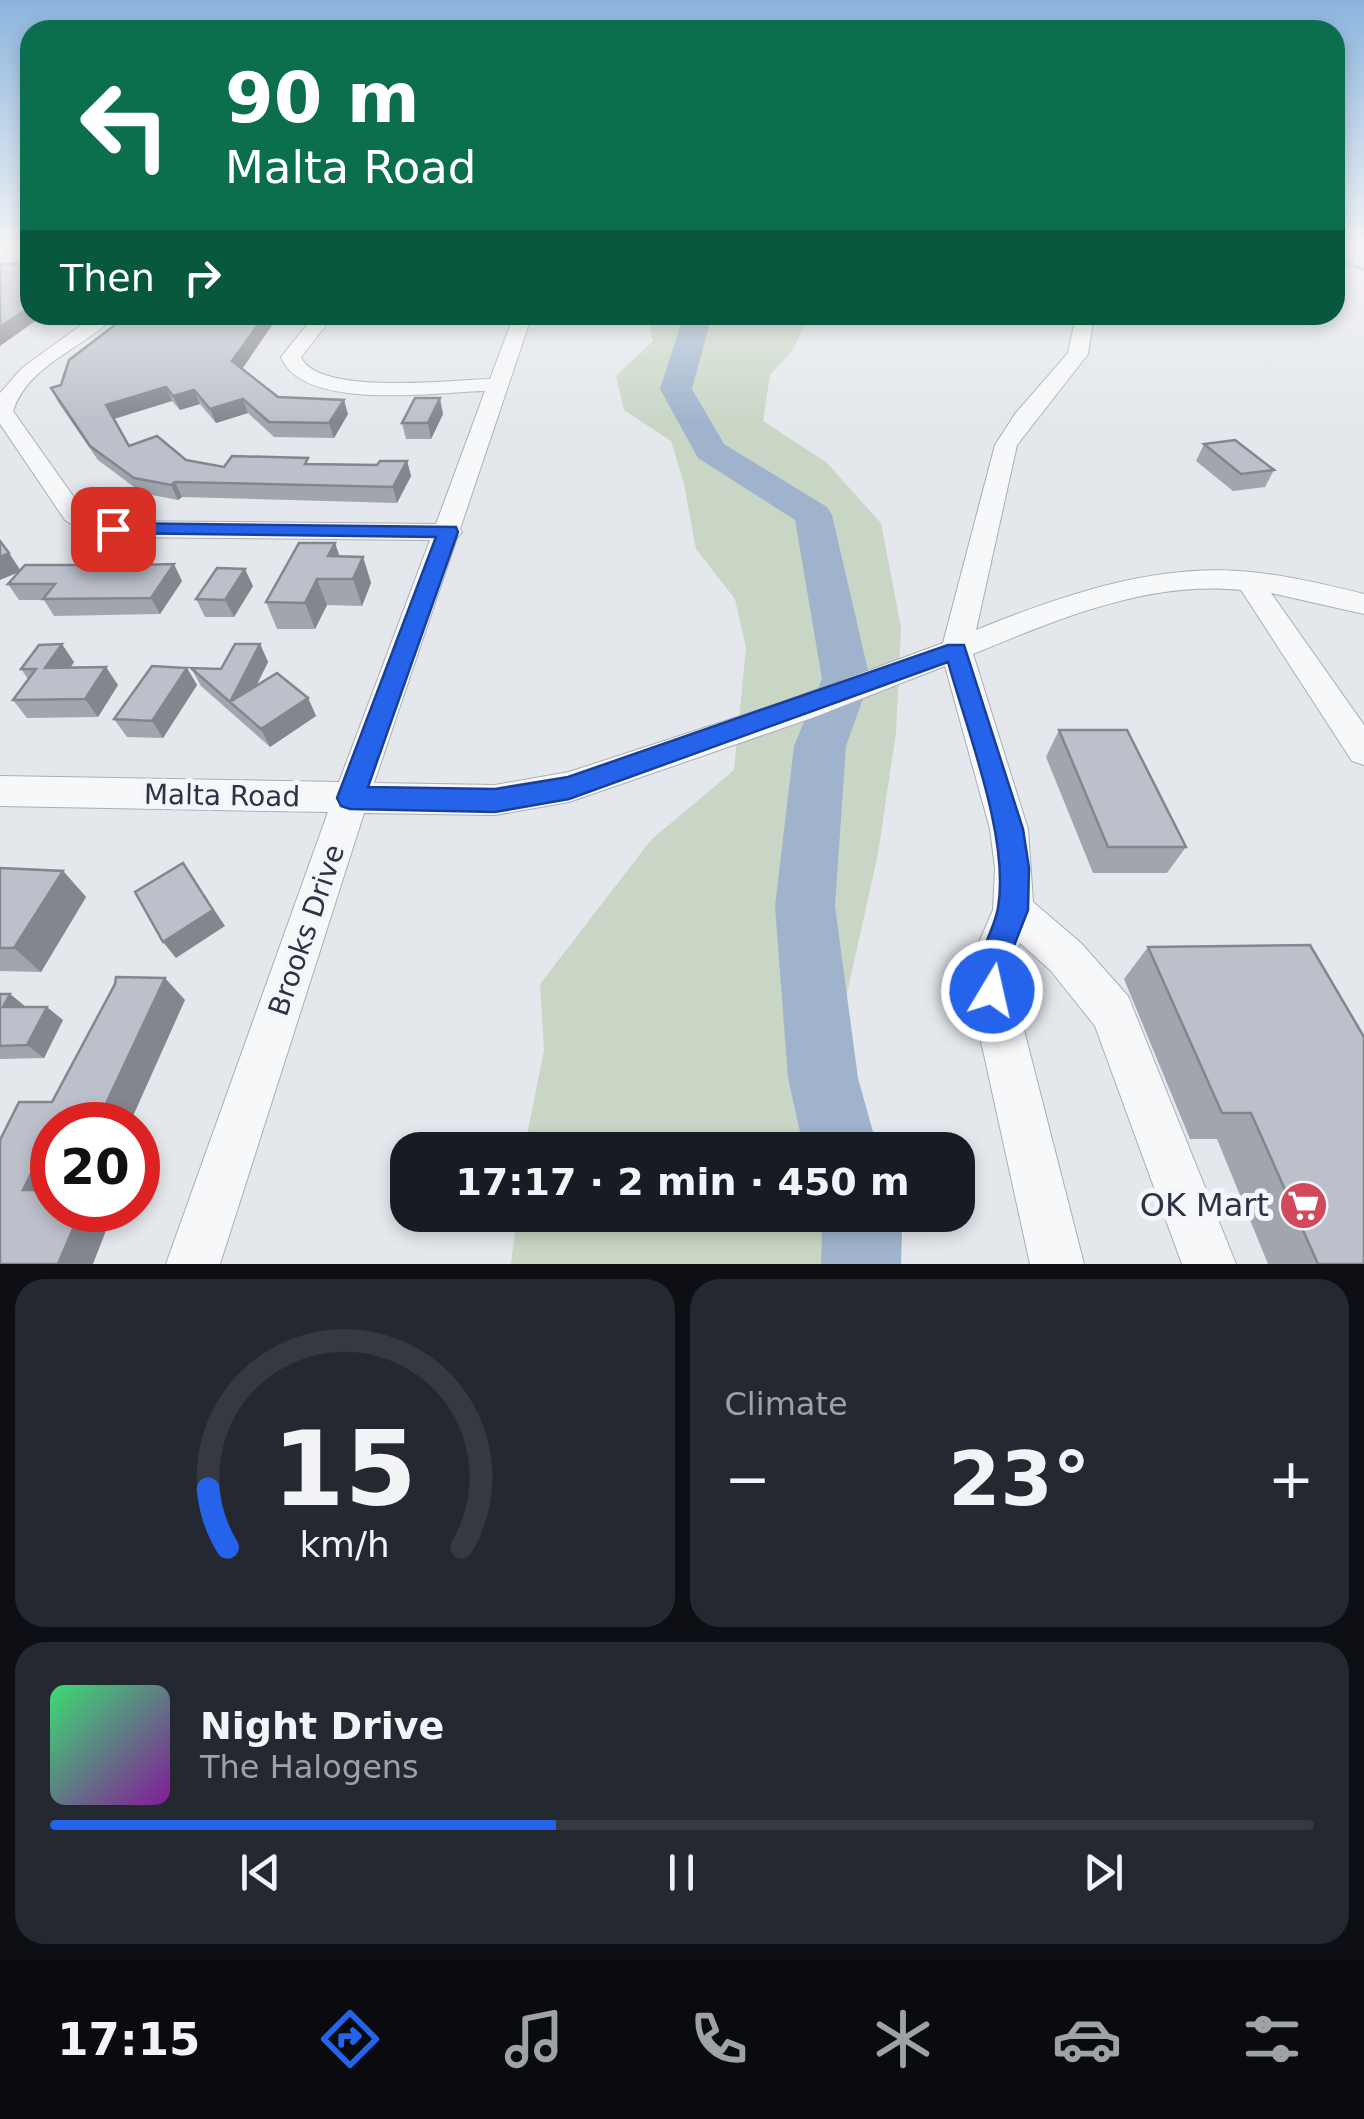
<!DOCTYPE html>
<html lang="en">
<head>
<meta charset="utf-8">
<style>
	body { margin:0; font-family:"DejaVu Sans",sans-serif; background:#242831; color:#f1f3f6; height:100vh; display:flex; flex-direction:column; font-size:38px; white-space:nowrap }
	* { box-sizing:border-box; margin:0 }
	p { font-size:32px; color:#9ea1a6 }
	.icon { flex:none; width:55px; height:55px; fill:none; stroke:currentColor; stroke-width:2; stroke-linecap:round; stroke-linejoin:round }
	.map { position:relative; height:1264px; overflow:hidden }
	.drawer { display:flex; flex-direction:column; gap:15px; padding:15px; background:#0d0f14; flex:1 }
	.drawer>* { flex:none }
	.guide { position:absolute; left:20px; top:20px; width:1325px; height:305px; border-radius:30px; box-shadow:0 5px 15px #0003; background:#0b6e4f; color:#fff; overflow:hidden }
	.speed { position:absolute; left:30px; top:1102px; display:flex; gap:20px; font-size:50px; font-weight:700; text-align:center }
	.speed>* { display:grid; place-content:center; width:130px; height:130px; border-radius:50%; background:#171b24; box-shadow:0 5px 15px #0003; line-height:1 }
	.speed .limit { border:15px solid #d22; background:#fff; color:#111 }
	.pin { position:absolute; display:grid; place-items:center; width:85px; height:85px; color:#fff; margin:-42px; border-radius:20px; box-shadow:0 5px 15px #0006 }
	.me { position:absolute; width:110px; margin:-55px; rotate:9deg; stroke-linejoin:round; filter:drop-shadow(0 0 8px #0008) }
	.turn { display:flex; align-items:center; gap:35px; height:210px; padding:0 40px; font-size:45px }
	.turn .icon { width:130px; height:130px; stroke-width:2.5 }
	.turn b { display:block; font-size:70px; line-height:85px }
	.then { display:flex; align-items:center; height:95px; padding:0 40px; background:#0003; gap:20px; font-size:38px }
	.big { font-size:75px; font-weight:800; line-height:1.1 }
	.drawer .tile { flex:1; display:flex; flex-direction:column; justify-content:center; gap:15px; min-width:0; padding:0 35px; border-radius:30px; background:#242831 }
	.drawer .dial { align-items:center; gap:0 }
	.dial svg { height:260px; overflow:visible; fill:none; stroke:#363941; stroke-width:7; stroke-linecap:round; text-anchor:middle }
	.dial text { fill:#f1f3f6; stroke:none }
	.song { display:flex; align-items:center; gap:30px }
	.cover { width:120px; height:120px; border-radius:15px; background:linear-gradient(135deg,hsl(140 70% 55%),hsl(290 70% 35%)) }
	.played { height:10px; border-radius:5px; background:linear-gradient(90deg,#2563eb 40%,#363941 40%) }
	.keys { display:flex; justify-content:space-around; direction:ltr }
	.heat { display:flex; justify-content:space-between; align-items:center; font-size:55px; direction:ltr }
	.drawer .tiles { flex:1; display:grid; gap:15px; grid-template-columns:1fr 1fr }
	.tile:last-child { grid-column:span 2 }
	.trip { position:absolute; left:390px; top:1132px; width:585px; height:100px; border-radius:30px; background:#171b24; box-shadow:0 5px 15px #0003; font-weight:800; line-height:100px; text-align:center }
	.tabs { display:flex; height:160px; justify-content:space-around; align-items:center; background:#090b0e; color:#9ea1a6 }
	.tabs .icon { width:70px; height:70px }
	.tabs .selected { color:#2563eb }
	.tabs b { font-size:45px; color:#f1f3f6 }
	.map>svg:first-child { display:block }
	.green { fill:#c9d6c5 }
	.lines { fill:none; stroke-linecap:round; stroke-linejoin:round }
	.stream { stroke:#9fb4cc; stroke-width:4 }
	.river { fill:#9fb4cc; fill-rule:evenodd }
	.minor-casing { stroke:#a9aeb7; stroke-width:2 }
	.minor { fill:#f7f8fa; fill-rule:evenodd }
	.wall { fill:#a1a5ae }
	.shaded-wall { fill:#83868d }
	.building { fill:#bbc0ca; stroke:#83868d; stroke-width:2.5 }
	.route { fill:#2563eb; stroke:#184099; stroke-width:2.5 }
	.labels { text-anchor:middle; stroke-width:10; stroke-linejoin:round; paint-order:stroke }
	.street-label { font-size:28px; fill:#2b3445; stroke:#f4f6f9 }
	.near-poi-label { font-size:32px; fill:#2b3445; stroke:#f4f6f9; text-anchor:end }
</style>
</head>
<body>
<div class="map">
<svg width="1364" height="1264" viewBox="0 0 1364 1264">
	<rect width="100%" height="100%" fill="#e4e7ec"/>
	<path class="green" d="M 647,315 L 795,315 L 804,325 L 793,350 L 770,375 L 763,421 L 826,462 L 881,523 L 901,627 L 896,732 L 878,854 L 838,1034 L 864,1150 L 524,1150 L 544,1050 L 540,984 L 651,840 L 734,770 L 746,648 L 735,599 L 696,549 L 684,484 L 671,441 L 624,410 L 616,376 L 653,341 Z
		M 517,1215 L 879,1215 L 890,1264 L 511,1264 Z"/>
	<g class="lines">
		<path class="stream" d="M 1335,259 L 1364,269"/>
		<path class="river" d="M 684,315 L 712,315 L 692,389 L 724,444 L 827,507 L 832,515 L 870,679 L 846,746 L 835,906 L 858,1078 L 878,1150 L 804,1150 L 788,1078 L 775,906 L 794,746 L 822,679 L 795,520 L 698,458 L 660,389 Z
			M 818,1215 L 896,1215 L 902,1234 L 901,1264 L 821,1264 L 822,1234 Z"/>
		<defs>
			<path id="minor" d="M 4,245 L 24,245 L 0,259 L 0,248 Z
				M 95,315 L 116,315 C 85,348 28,364 13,411 L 83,510 L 113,521 L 436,524 L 485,391 C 436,392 302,412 281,357 L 315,315 L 334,315 L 301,357 C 317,396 452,380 490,379 L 514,315 L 532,315 L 460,529 L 462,532 L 457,538 L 374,783 L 495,785 L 569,772 L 789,700 L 943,643 L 995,445 L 1015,414 L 1068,353 L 1076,315 L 1094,315 L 1088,354 L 1017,445 L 976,630 C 1062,595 1158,562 1251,572 C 1290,576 1327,585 1364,594 L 1364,614 L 1271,593 L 1364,725 L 1364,765 L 1352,761 L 1241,590 C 1148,580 1056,620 973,654 L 1028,829 L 1033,902 L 1081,943 L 1128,996 L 1236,1264 L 1182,1264 L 1095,1026 L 1051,971 L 1020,943 L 1015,956 L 1014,991 L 1084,1264 L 1030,1264 L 970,991 L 973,956 L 993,910 L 995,868 L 990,829 L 945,666 L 812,718 L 569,802 L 495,815 L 364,813 L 220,1264 L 166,1264 L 328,812 L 0,806 L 0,776 L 339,782 L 430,540 L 113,537 L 82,531 L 65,520 L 0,424 L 0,393 L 22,368 Z"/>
		</defs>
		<use href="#minor" class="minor-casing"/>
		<use href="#minor" class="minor"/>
	</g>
	<path class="wall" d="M 279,315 L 242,368 L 278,397 L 348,414 L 334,438 L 274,437 L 248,413 L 216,423 L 200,404 L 180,410 L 172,401 L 114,419 L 129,446 L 186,460 L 224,467 L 310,464 L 377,465 L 407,461 L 411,476 L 397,503 L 182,497 L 178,500 L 142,493 L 98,460 L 58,402 L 51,388 Z
		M 443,414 L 431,439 L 406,439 L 402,423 Z
		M 1204,444 L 1274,470 L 1265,487 L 1233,491 L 1196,461 Z
		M 145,556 L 149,564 L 182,581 L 160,614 L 54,616 L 44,600 L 19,600 L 8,584 L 19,572 L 0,580 L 20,570 L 111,565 Z
		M 363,557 L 371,583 L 362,606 L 327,605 L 315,629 L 277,629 L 266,602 Z
		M 253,586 L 234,617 L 205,617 L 196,599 Z
		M 260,644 L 268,662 L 256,686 L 308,698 L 316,716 L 270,747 L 201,686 L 191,668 L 221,669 Z
		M 74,662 L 70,668 L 118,685 L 98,717 L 27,718 L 13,700 L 28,679 L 21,669 Z
		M 187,668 L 197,685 L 163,738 L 127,737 L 114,719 Z
		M 1059,730 L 1186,847 L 1167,873 L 1093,873 L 1046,757 Z
		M 0,868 L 63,871 L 86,897 L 41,972 L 0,971 Z
		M 1148,947 L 1364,1264 L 1268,1264 L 1217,1139 L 1190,1139 L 1124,979 Z
		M 0,994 L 10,994 L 26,1007 L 63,1020 L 44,1058 L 0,1059 Z"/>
	<path class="shaded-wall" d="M 30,307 L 30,315 L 44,315 L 0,346 L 0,327 Z
		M 265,315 L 279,315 L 238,375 L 232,361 Z
		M 166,387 L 172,401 L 113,419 L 106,405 Z
		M 194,390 L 200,404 L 180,410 L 173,396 Z
		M 440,398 L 443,414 L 431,439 L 428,423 Z
		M 243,399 L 248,413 L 216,423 L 210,409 Z
		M 344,400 L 348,414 L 334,438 L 329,423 Z
		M 407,461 L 411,476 L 397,503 L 393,487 Z
		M 175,482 L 182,497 L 178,500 L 171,485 Z
		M 335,543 L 344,569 L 328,556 Z
		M 9,553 L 21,571 L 0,580 L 0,557 Z
		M 363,557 L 371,583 L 362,606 L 353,579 Z
		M 174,564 L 182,581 L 160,614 L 151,598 Z
		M 245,569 L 253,586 L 234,617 L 225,600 Z
		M 317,579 L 327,605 L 315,629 L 305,603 Z
		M 62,644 L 74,662 L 58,686 L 45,668 Z
		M 260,644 L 268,662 L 243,713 L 230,702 L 239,720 L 230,702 Z
		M 106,667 L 118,685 L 98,717 L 85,699 Z
		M 187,668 L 197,685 L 163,738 L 152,721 Z
		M 308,698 L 316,716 L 270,747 L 261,729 Z
		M 183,863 L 225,926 L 176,958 L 163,942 Z
		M 63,871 L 86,897 L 41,972 L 14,948 Z
		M 165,978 L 185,1000 L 129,1125 L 96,1125 Z
		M 10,994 L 27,1008 L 3,1007 Z
		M 47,1007 L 63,1020 L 44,1058 L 27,1045 Z
		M 44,1147 L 52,1152 L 52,1206 L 23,1190 Z
		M 81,1210 L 114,1210 L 93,1264 L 58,1264 Z"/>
	<path class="building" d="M 30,247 L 30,307 L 0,327 L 0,264 L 26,264 L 27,249 Z
		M 128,315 L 265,315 L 232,361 L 278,397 L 344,400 L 329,423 L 269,422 L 243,399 L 210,409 L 194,390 L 173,396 L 166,387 L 106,405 L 129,446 L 157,436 L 186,460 L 224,467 L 232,456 L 308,458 L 305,464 L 377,465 L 380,461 L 407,461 L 393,487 L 175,482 L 171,485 L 134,478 L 90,446 L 51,388 L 61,385 L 69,360 Z
		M 415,398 L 440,398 L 428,423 L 402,423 Z
		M 1235,440 L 1274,470 L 1241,474 L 1204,444 Z
		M 0,541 L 9,553 L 0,557 Z
		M 299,543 L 335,543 L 328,556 L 363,557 L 353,579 L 317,579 L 305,603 L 266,602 Z
		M 118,556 L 145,556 L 139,565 L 174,564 L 151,598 L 43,599 L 55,584 L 8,584 L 25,565 L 111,565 Z
		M 217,568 L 245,569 L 225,600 L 196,599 Z
		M 62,644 L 45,668 L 106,667 L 85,699 L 13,700 L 36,669 L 21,669 L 39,645 Z
		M 235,644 L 260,644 L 230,702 L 191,668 L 221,669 Z
		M 152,666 L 187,668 L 152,721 L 114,719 Z
		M 277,673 L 308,698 L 261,729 L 230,702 Z
		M 1059,730 L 1127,730 L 1186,847 L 1108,847 Z
		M 183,863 L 213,910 L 163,942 L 135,892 Z
		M 0,868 L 63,871 L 14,948 L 0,948 Z
		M 1310,945 L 1364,1037 L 1364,1264 L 1318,1264 L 1251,1113 L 1222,1113 L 1148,947 Z
		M 116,977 L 165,978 L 96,1125 L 52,1125 L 52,1146 L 44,1147 L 23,1190 L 52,1190 L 52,1210 L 81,1210 L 58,1264 L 0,1264 L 0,1140 L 19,1102 L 52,1102 L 115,984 Z
		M 0,994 L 10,994 L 3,1007 L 47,1007 L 27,1045 L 0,1046 Z"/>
	<linearGradient id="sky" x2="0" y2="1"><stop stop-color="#8bb4dd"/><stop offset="0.58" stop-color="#f3f4f6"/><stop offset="1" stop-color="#f3f4f6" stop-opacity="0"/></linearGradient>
	<rect width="1364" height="422" fill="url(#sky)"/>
	<path class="route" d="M 113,523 L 456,527 L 458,532 L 368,787 L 495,789 L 568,777 L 948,645 L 964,645 L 1023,829 L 1029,868 L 1028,910 L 1010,956 L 1008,991 L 1003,1003 L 992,1008 L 980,1003 C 965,968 992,941 998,908 C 1010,838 967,731 948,662 L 569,799 L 495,812 L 350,809 L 341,806 L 337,798 L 436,537 L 106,533 L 103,529 Z"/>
	<defs>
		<symbol id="supermarket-disc" viewBox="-11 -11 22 22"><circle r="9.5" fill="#d1495b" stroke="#f4f6f9"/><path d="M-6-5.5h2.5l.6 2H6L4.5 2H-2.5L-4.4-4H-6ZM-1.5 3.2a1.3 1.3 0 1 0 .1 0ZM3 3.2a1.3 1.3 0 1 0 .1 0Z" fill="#fff"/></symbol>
	</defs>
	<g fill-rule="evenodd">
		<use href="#supermarket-disc" x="1276" y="1178" width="55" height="55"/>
	</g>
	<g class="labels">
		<g class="street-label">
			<text transform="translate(222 795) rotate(1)" y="10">Malta Road</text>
			<text transform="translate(306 930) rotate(-71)" y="10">Brooks Drive</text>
		</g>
		<g class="near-poi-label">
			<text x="1269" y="1216">OK Mart</text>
		</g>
	</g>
</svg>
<div class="speed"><div class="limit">20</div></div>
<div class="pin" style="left:113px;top:529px;background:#d93025"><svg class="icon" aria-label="arrive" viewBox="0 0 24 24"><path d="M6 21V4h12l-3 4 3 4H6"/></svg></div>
<svg class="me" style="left:992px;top:991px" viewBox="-20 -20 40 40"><circle r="17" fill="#2563eb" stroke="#fff" stroke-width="3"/><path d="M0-11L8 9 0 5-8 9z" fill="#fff"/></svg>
<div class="trip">17:17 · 2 min · 450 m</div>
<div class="guide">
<div class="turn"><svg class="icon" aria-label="left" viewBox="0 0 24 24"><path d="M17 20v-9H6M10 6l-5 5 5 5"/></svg><div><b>90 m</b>Malta Road</div></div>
<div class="then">Then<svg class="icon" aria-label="right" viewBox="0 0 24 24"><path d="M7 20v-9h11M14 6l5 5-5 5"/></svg></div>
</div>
</div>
<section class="drawer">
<div class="tiles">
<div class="tile dial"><svg viewBox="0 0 100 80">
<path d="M14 69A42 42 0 1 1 86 69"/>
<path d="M14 69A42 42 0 0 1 8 51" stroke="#2563eb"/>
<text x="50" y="56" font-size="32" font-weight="700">15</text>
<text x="50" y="72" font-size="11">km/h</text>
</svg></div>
<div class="tile"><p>Climate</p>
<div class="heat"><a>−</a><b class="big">23°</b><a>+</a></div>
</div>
<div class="tile">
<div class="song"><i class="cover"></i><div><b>Night Drive</b><p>The Halogens</p></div></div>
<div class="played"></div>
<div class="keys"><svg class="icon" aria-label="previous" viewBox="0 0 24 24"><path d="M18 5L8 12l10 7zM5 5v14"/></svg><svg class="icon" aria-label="pause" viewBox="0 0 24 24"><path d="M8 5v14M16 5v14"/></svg><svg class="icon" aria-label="next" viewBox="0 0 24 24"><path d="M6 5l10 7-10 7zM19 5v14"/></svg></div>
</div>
</div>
</section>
<nav class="tabs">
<b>17:15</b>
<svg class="icon selected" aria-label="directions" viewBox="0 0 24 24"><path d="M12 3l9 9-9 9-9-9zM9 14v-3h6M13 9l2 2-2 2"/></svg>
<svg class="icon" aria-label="music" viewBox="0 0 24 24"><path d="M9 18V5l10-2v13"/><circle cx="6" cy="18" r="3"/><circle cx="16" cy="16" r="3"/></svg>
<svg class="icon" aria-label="phone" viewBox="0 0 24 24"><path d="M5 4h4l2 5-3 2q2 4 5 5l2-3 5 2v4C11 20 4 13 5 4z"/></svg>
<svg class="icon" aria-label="climate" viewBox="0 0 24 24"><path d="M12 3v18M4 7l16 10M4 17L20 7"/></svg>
<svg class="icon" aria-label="car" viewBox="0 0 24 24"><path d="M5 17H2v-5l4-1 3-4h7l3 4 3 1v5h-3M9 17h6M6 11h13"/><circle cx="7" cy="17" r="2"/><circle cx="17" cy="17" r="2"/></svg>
<svg class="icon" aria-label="filters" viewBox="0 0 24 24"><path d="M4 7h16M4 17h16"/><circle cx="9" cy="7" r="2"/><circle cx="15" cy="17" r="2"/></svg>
</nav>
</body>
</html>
